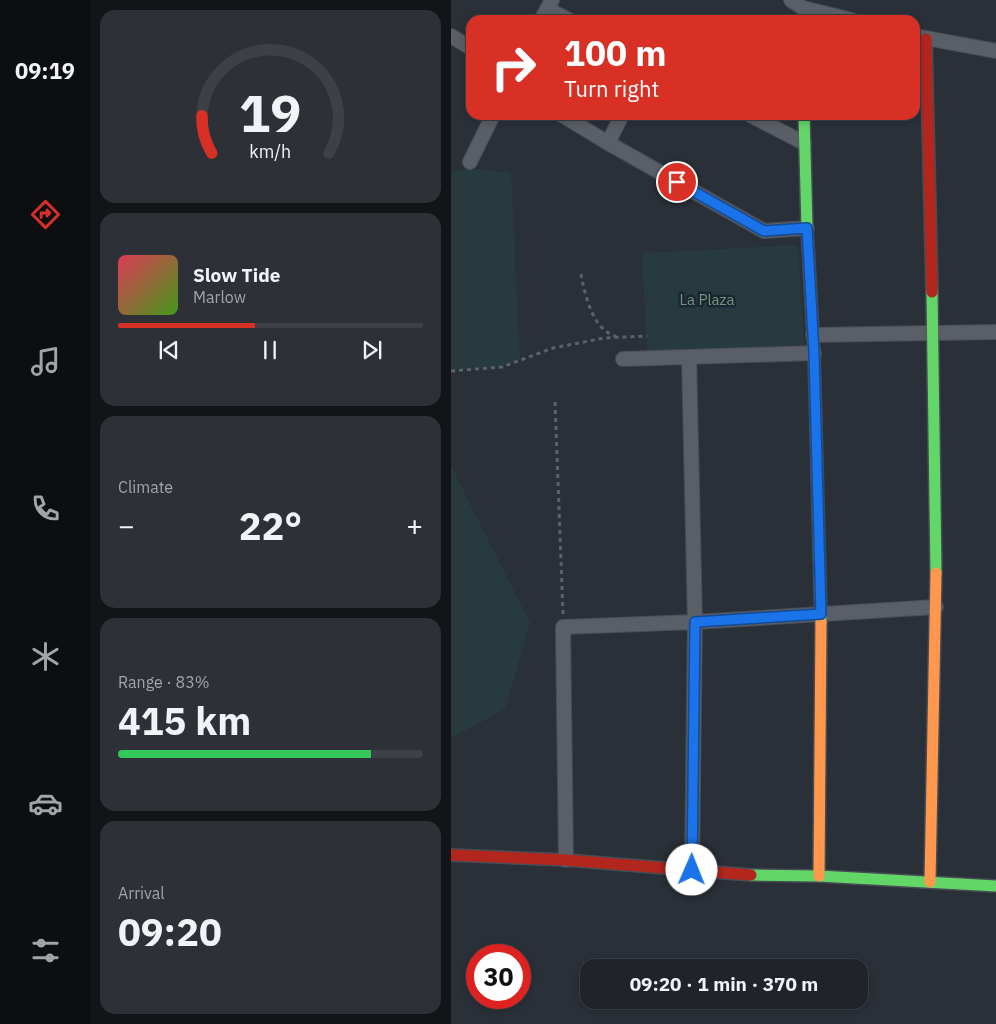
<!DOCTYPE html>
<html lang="en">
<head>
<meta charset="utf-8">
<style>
	body { margin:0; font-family:"IBM Plex Sans",sans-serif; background:#2d3036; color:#f1f3f6; height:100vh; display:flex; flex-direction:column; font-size:19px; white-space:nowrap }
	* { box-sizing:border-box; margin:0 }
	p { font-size:16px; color:#a2a4a8 }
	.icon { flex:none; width:28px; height:28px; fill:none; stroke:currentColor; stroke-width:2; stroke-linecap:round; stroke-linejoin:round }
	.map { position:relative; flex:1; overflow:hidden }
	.panel { display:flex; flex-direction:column; gap:10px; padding:10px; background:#121417; width:361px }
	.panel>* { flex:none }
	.hud { position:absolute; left:15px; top:15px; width:454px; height:105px; border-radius:15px; box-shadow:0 2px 8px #0003,0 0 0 1px #3d4147; background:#d93025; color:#fff; overflow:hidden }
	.speed { position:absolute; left:15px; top:944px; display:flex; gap:10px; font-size:25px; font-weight:700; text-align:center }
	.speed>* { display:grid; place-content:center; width:65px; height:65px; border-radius:50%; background:#20242a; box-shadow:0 2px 8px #0003,0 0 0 1px #3d4147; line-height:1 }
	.speed .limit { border:8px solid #d22; background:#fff; color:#111 }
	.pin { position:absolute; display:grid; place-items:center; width:42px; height:42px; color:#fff; margin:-21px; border:2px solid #fff; border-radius:50%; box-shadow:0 1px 5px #0007 }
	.me { position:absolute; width:55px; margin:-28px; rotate:1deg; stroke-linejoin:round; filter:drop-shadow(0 0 4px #0008) }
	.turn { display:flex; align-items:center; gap:18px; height:105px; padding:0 15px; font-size:22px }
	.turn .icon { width:65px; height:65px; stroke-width:2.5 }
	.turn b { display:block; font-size:35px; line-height:42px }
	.big { font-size:38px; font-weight:800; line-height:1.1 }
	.panel .card { flex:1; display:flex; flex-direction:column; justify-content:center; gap:8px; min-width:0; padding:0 18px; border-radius:15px; background:#2d3036 }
	.panel .dial { align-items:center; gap:0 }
	.dial svg { height:130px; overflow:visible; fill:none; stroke:#3d4147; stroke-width:7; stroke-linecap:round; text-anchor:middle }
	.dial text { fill:#f1f3f6; stroke:none }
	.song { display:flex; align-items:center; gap:15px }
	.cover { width:60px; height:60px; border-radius:8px; background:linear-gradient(135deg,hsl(350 70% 55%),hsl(100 70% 35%)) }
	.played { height:5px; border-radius:2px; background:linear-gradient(90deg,#d93025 45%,#3d4147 45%) }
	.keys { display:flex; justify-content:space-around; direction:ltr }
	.heat { display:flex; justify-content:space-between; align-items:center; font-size:28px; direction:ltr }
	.charge { height:8px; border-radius:4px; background:linear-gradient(90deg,#34c759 83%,#3d4147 0) }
	.trip { position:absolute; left:129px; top:959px; width:288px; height:50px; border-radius:15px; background:#20242a; box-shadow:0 2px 8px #0003,0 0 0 1px #3d4147; font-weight:800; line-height:50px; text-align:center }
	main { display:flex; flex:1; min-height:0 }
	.tab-bar { display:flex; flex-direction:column; width:90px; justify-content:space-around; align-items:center; background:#0d0e11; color:#a2a4a8 }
	.tab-bar .icon { width:35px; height:35px }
	.tab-bar .on { color:#d93025 }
	.tab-bar b { font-size:22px; color:#f1f3f6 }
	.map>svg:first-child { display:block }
	.green { fill:#273a3e }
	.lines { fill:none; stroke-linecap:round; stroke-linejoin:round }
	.street-casing { stroke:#484c55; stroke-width:16 }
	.fast-casing { stroke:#484c55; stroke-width:14 }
	.slow-casing { stroke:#484c55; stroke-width:14 }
	.jam-casing { stroke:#484c55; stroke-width:14 }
	.path { stroke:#5c6268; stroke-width:3; stroke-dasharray:4 4; stroke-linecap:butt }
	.street { stroke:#5a5e66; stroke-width:14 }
	.fast { stroke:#63d668; stroke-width:11 }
	.slow { stroke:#ff974d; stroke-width:11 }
	.jam { stroke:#b3261e; stroke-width:11 }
	.route-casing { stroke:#114b97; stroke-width:12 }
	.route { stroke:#1a73e8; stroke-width:9 }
	.labels { text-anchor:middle; stroke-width:5; stroke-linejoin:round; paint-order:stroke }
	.park-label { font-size:15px; fill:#6b9a76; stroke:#1d2633 }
</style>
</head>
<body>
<main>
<nav class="tab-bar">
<b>09:19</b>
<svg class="icon on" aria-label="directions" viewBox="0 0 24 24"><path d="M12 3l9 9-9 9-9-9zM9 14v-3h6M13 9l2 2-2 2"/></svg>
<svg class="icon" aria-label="music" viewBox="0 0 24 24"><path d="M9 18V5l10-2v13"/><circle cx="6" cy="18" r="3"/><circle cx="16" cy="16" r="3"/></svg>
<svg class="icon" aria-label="phone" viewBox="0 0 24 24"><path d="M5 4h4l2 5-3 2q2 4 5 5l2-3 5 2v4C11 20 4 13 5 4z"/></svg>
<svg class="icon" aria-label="climate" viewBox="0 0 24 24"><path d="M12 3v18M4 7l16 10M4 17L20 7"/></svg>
<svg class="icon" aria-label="car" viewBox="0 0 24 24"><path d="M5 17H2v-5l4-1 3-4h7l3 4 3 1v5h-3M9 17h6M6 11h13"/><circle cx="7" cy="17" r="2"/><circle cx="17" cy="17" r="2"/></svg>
<svg class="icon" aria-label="filters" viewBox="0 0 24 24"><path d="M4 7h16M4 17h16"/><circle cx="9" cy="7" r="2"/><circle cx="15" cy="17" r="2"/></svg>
</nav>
<section class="panel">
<div class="card dial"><svg viewBox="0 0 100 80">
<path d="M14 69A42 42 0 1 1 86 69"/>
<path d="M14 69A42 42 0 0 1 8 46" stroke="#d93025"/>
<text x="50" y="56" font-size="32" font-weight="700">19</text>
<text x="50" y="72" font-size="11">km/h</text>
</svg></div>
<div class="card">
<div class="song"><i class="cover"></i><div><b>Slow Tide</b><p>Marlow</p></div></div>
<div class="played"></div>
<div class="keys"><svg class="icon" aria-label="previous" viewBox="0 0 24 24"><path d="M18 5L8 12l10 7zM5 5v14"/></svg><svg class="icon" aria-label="pause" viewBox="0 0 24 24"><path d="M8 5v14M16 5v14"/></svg><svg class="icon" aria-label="next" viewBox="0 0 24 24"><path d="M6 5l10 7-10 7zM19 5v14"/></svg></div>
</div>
<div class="card"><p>Climate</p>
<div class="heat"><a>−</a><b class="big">22°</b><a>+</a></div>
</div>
<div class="card"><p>Range · 83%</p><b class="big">415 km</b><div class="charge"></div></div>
<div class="card"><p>Arrival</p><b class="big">09:20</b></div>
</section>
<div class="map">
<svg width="545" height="1024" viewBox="0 0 545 1024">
	<rect width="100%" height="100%" fill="#2a3038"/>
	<path class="green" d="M 28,169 L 60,173 L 69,360 L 51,367 L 0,371 L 0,171 Z
		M 347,245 L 353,345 L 196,354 L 191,253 Z
		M 0,466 L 79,623 L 54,709 L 0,738 Z"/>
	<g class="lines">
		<defs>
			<path id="street" d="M 340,0 L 352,8 L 401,20
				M 96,9 L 118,20
				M 90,20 L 101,0
				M 0,36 L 20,48
				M 464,36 L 545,51
				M 111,115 L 157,143 L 313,231 L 356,228
				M 299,115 L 353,143
				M 157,143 L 171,115
				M 19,162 L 42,115
				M 362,335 L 545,332
				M 238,357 L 244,622 L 241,870
				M 172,359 L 363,353
				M 115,860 L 112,627 L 244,622 L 485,607"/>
			<path id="fast" d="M 353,115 L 356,228 L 363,353 L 370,622
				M 481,292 L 485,573
				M 300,875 L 368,876 L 545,886"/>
			<path id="slow" d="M 368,876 L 370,622
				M 479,882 L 485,573"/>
			<path id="jam" d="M 475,39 L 481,292
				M 0,855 L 115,860 L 300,875"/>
		</defs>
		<use href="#street" class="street-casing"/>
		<use href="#fast" class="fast-casing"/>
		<use href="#slow" class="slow-casing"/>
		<use href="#jam" class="jam-casing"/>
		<path class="path" d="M 130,274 C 133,291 140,321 155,331 C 158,334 162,335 165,337
			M 0,371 L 51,367 L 102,348 L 153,338 L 196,336
			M 104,402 L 112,614"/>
		<use href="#street" class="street"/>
		<use href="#fast" class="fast"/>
		<use href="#slow" class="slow"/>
		<use href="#jam" class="jam"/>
	</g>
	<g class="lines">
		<defs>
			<path id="route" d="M 226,182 L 313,231 L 356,228 L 363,353 L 370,614 L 244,622 L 241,870"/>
		</defs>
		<use href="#route" class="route-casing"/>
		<use href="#route" class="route"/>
	</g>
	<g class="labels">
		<g class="park-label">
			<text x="256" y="305">La Plaza</text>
		</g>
	</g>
</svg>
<div class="speed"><div class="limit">30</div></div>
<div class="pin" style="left:226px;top:182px;background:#d93025"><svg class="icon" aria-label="arrive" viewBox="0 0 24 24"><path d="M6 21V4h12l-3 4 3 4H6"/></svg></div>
<svg class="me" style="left:241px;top:870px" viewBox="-20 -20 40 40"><circle r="19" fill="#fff"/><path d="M0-13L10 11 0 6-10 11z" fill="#1a73e8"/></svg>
<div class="trip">09:20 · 1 min · 370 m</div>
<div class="hud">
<div class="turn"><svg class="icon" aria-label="right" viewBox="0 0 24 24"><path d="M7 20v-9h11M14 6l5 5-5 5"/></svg><div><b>100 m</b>Turn right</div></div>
</div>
</div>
</main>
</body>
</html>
